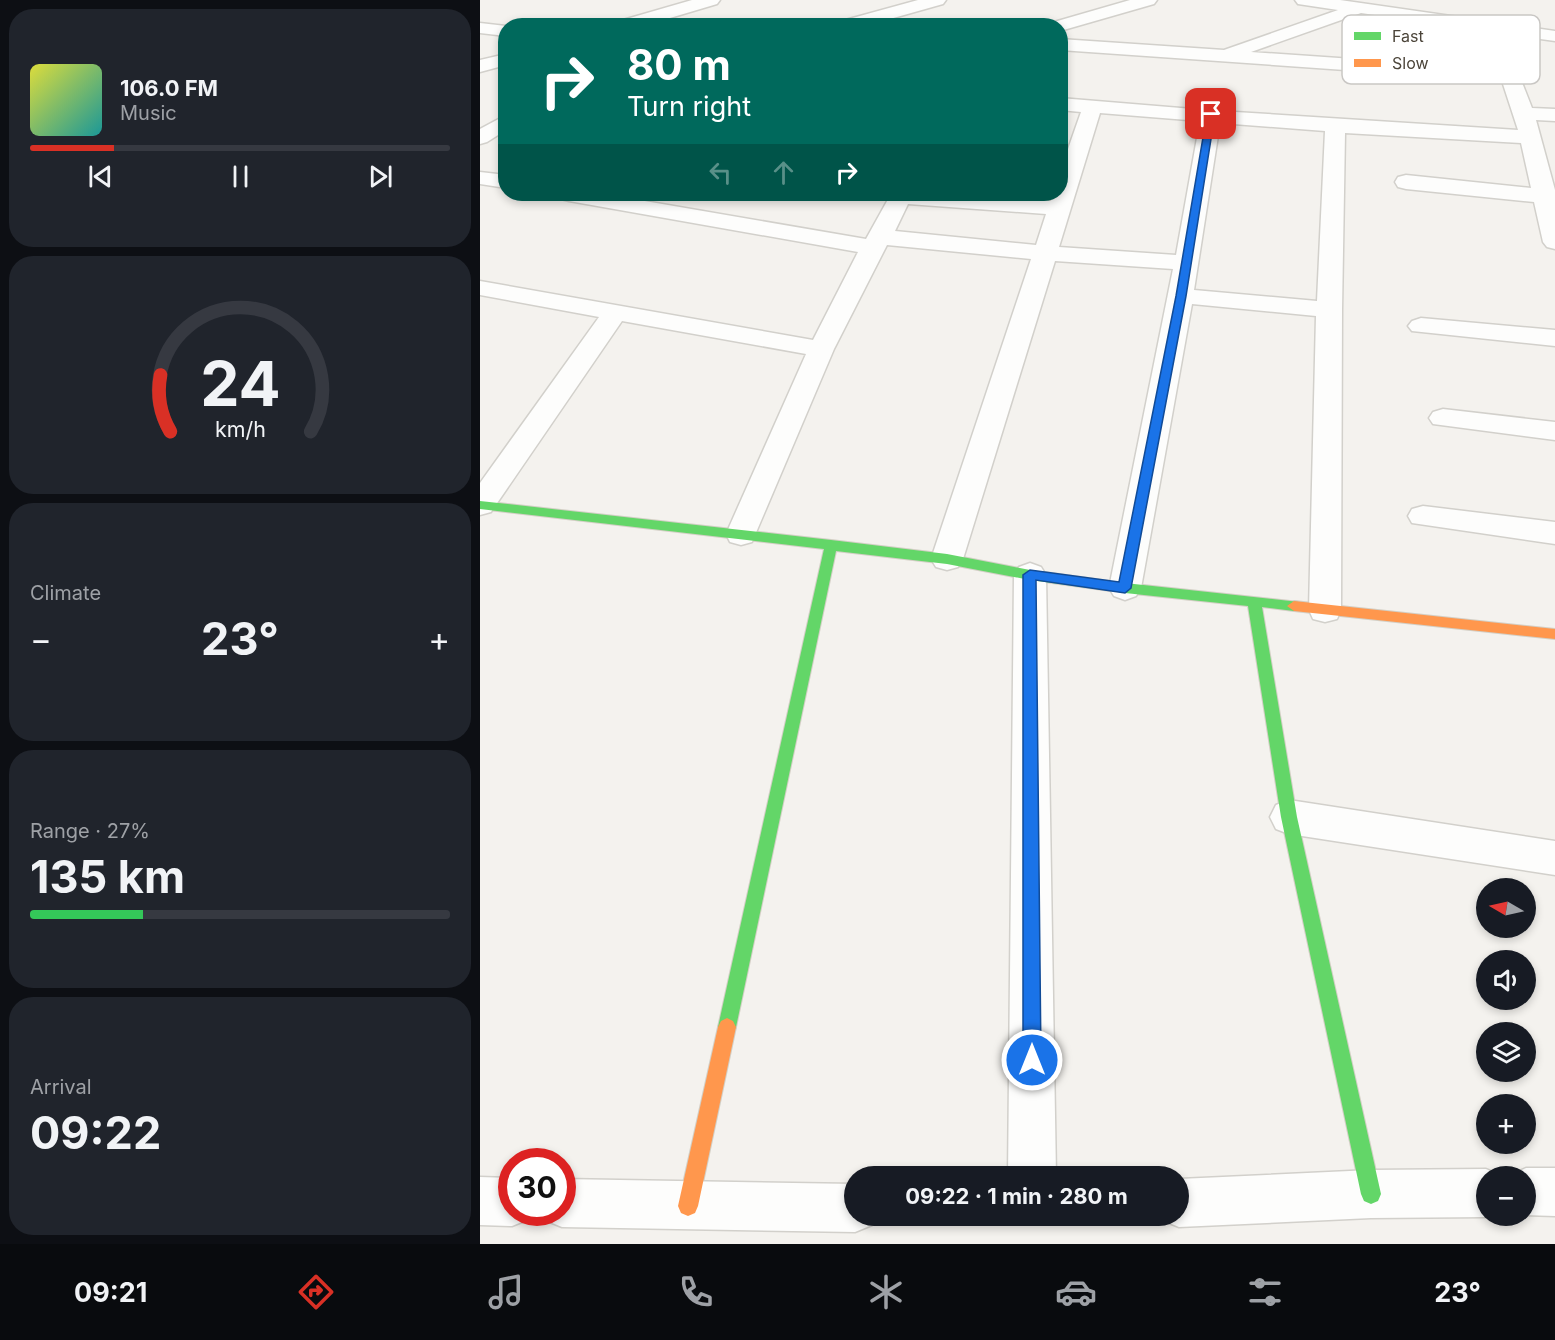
<!DOCTYPE html>
<html lang="en">
<head>
<meta charset="utf-8">
<style>
	body { margin:0; font-family:Inter,sans-serif; background:#20242c; color:#f1f3f6; height:100vh; display:flex; flex-direction:column; font-size:22px; white-space:nowrap }
	* { box-sizing:border-box; margin:0 }
	p { font-size:20px; color:#9ea1a6 }
	.icon { flex:none; width:33px; height:33px; fill:none; stroke:currentColor; stroke-width:2; stroke-linecap:round; stroke-linejoin:round }
	.map { position:relative; flex:1; overflow:hidden }
	.side { display:flex; flex-direction:column; gap:9px; padding:9px; background:#0d0f14; width:480px }
	.side>* { flex:none }
	.guide { position:absolute; left:18px; top:18px; width:570px; height:183px; border-radius:24px; box-shadow:0 3px 9px #0003; background:#00695c; color:#fff; overflow:hidden }
	.needle { width:39px; rotate:279deg }
	.tools { position:absolute; left:996px; top:878px; display:grid; gap:12px }
	.tools a { display:grid; place-items:center; width:60px; height:60px; border-radius:50%; background:#171b24; box-shadow:0 3px 9px #0003; font-size:30px }
	.speed { position:absolute; left:18px; top:1148px; display:flex; gap:12px; font-size:30px; font-weight:700; text-align:center }
	.speed>* { display:grid; place-content:center; width:78px; height:78px; border-radius:50%; background:#171b24; box-shadow:0 3px 9px #0003; line-height:1 }
	.speed .limit { border:9px solid #d22; background:#fff; color:#111 }
	.pin { position:absolute; display:grid; place-items:center; width:51px; height:51px; color:#fff; margin:-26px; border-radius:12px; box-shadow:0 3px 9px #0006 }
	.me { position:absolute; width:66px; margin:-33px; rotate:0deg; stroke-linejoin:round; filter:drop-shadow(0 0 4px #0008) }
	.turn { display:flex; align-items:center; gap:21px; height:126px; padding:0 30px; font-size:27px }
	.turn .icon { width:78px; height:78px; stroke-width:2.5 }
	.turn b { display:block; font-size:42px; line-height:51px }
	.lanes { display:flex; align-items:center; height:57px; padding:0 30px; background:#0003; justify-content:center; gap:30px; direction:ltr }
	.lanes .off { opacity:.35 }
	.big { font-size:45px; font-weight:700; line-height:1.1 }
	.side .card { flex:1; display:flex; flex-direction:column; justify-content:center; gap:9px; min-width:0; padding:0 21px; border-radius:24px; background:#20242c }
	.side .dial { align-items:center; gap:0 }
	.dial svg { height:156px; overflow:visible; fill:none; stroke:#363941; stroke-width:7; stroke-linecap:round; text-anchor:middle }
	.dial text { fill:#f1f3f6; stroke:none }
	.song { display:flex; align-items:center; gap:18px }
	.cover { width:72px; height:72px; border-radius:9px; background:linear-gradient(135deg,hsl(60 70% 55%),hsl(180 70% 35%)) }
	.played { height:6px; border-radius:3px; background:linear-gradient(90deg,#d93025 20%,#363941 20%) }
	.keys { display:flex; justify-content:space-around; direction:ltr }
	.heat { display:flex; justify-content:space-between; align-items:center; font-size:33px; direction:ltr }
	.charge { height:9px; border-radius:4px; background:linear-gradient(90deg,#34c759 27%,#363941 0) }
	.trip { position:absolute; left:364px; top:1166px; width:345px; height:60px; border-radius:30px; background:#171b24; box-shadow:0 3px 9px #0003; font-weight:700; line-height:60px; text-align:center }
	.tab-bar { display:flex; height:96px; justify-content:space-around; align-items:center; background:#090b0e; color:#9ea1a6 }
	.tab-bar .icon { width:42px; height:42px }
	.tab-bar .selected { color:#d93025 }
	.tab-bar b { font-size:27px; color:#f1f3f6 }
	main { display:flex; flex:1; min-height:0 }
	.map>svg:first-child { display:block }
	.lines { fill:none; stroke-linecap:round; stroke-linejoin:round }
	.street-casing { stroke:#d2d0cb; stroke-width:3 }
	.fast-casing { stroke:#d3cfc5; stroke-width:2 }
	.slow-casing { stroke:#d3cfc5; stroke-width:2 }
	.street { fill:#fdfdfc; fill-rule:evenodd }
	.fast { fill:#63d668; fill-rule:evenodd }
	.slow { fill:#ff974d; fill-rule:evenodd }
	.route { fill:#1a73e8; stroke:#114b97; stroke-width:1.5 }
	.key { fill:#fff; stroke:#c9c7c4; stroke-width:1.5 }
	.key-label { font-size:16px; fill:#4b4439 }
</style>
</head>
<body>
<main>
<section class="side">
<div class="card">
<div class="song"><i class="cover"></i><div><b>106.0 FM</b><p>Music</p></div></div>
<div class="played"></div>
<div class="keys"><svg class="icon" aria-label="previous" viewBox="0 0 24 24"><path d="M18 5L8 12l10 7zM5 5v14"/></svg><svg class="icon" aria-label="pause" viewBox="0 0 24 24"><path d="M8 5v14M16 5v14"/></svg><svg class="icon" aria-label="next" viewBox="0 0 24 24"><path d="M6 5l10 7-10 7zM19 5v14"/></svg></div>
</div>
<div class="card dial"><svg viewBox="0 0 100 80">
<path d="M14 69A42 42 0 1 1 86 69"/>
<path d="M14 69A42 42 0 0 1 9 40" stroke="#d93025"/>
<text x="50" y="56" font-size="32" font-weight="700">24</text>
<text x="50" y="72" font-size="11">km/h</text>
</svg></div>
<div class="card"><p>Climate</p>
<div class="heat"><a>−</a><b class="big">23°</b><a>+</a></div>
</div>
<div class="card"><p>Range · 27%</p><b class="big">135 km</b><div class="charge"></div></div>
<div class="card"><p>Arrival</p><b class="big">09:22</b></div>
</section>
<div class="map">
<svg width="1075" height="1244" viewBox="0 0 1075 1244">
	<rect width="100%" height="100%" fill="#f4f2ee"/>
	<g class="lines">
		<defs>
			<path id="street" d="M 212,0 L 240,0 L 237,4 L 163,26 L 133,26 L 136,22 Z
				M 438,0 L 466,0 L 463,4 L 385,26 L 355,26 L 358,22 Z
				M 650,0 L 677,0 L 674,4 L 580,31 L 580,26 L 571,26 L 574,22 Z
				M 815,0 L 860,0 L 1075,31 L 1075,41 L 1023,34 L 1052,108 L 1075,109 L 1075,121 L 1056,120 L 1075,190 L 1075,249 L 1067,247 L 1063,242 L 1054,202 L 926,189 L 918,187 L 915,182 L 918,177 L 926,175 L 1051,188 L 1041,143 L 865,133 L 862,310 L 861,610 L 857,619 L 845,622 L 833,619 L 829,610 L 836,316 L 712,304 L 661,588 L 656,596 L 645,600 L 634,596 L 629,588 L 693,269 L 575,261 L 483,559 L 478,567 L 467,570 L 456,567 L 451,559 L 551,259 L 407,245 L 354,349 L 272,542 L 261,545 L 250,542 L 246,534 L 326,354 L 142,321 L 11,512 L 0,515 L 0,483 L 119,317 L 0,295 L 0,281 L 333,340 L 378,252 L 89,201 L 81,199 L 78,194 L 124,194 L 386,239 L 411,194 L 466,194 L 571,201 L 573,194 L 580,194 L 580,172 L 601,112 L 580,110 L 580,98 L 725,110 L 731,108 L 739,111 L 1038,130 L 1022,81 L 580,50 L 580,39 L 744,50 L 858,10 L 818,4 ZM 881,13 L 1004,31 L 1018,69 L 771,52 ZM 620,113 L 720,121 L 696,255 L 579,247 ZM 740,123 L 845,131 L 837,301 L 714,290 ZM 428,204 L 566,214 L 556,245 L 415,231 Z
				M 0,23 L 26,26 L 26,36 L 0,33 Z
				M 26,54 L 26,65 L 0,72 L 0,60 Z
				M 26,115 L 26,130 L 7,142 L 0,144 L 0,129 Z
				M 0,172 L 26,175 L 26,188 L 0,184 Z
				M 941,318 L 1075,330 L 1075,346 L 932,331 L 928,326 L 932,321 Z
				M 963,409 L 1075,422 L 1075,440 L 953,424 L 949,418 L 953,412 Z
				M 943,506 L 1075,522 L 1075,544 L 932,523 L 928,516 L 932,509 Z
				M 550,563 L 561,567 L 566,575 L 576,1176 L 528,1176 L 534,575 L 539,567 Z
				M 809,800 L 1075,841 L 1075,875 L 809,834 L 796,829 L 790,817 L 796,805 Z
				M 1046,1168 L 1075,1168 L 1075,1216 L 1044,1215 L 1046,1176 L 1029,1176 Z
				M 1006,1169 L 1022,1176 L 1006,1176 L 1006,1215 L 1010,1215 L 1006,1217 L 891,1218 L 699,1227 L 682,1220 L 680,1215 L 699,1215 L 699,1179 L 891,1170 Z
				M 0,1177 L 32,1178 L 32,1212 L 52,1212 L 49,1219 L 32,1226 L 0,1225 Z
				M 82,1179 L 375,1184 L 375,1215 L 396,1215 L 392,1225 L 375,1232 L 82,1227 L 65,1220 L 62,1212 L 82,1212 Z"/>
			<path id="fast" d="M 0,501 L 351,540 L 467,554 L 550,570 L 645,583 L 819,602 L 821,606 L 819,610 L 814,611 L 782,607 L 817,817 L 901,1194 L 898,1201 L 891,1204 L 884,1201 L 881,1194 L 801,817 L 768,606 L 645,593 L 550,580 L 467,564 L 356,551 L 256,1027 L 253,1033 L 247,1036 L 241,1033 L 238,1027 L 344,549 L 0,509 Z"/>
			<path id="slow" d="M 814,601 L 1075,629 L 1075,639 L 814,611 L 807,606 Z
				M 247,1018 L 253,1021 L 256,1027 L 218,1206 L 215,1213 L 208,1216 L 201,1213 L 198,1206 L 238,1027 L 241,1021 Z"/>
		</defs>
		<use href="#street" class="street-casing"/>
		<use href="#fast" class="fast-casing"/>
		<use href="#slow" class="slow-casing"/>
		<use href="#street" class="street"/>
		<use href="#fast" class="fast"/>
		<use href="#slow" class="slow"/>
	</g>
	<path class="route" d="M 731,112 L 735,114 L 706,296 L 651,588 L 645,593 L 556,580 L 561,1060 L 558,1067 L 552,1069 L 545,1067 L 543,1060 L 543,575 L 550,570 L 639,582 L 696,296 L 727,114 Z"/>
	<rect x="862" y="15" width="198" height="69" rx="9" class="key"/>
	<rect x="874" y="32" width="27" height="8" fill="#63d668"/>
	<rect x="874" y="59" width="27" height="8" fill="#ff974d"/>
	<g class="key-label">
		<text x="912" y="42">Fast</text>
		<text x="912" y="69">Slow</text>
	</g>
</svg>
<div class="tools">
<a><svg class="needle" viewBox="-14 -14 28 28"><path d="M0-13l5 13h-10z" fill="#e53935"/><path d="M0 13l5-13h-10z" fill="#9ea1a6"/></svg></a>
<a><svg class="icon" aria-label="sound" viewBox="0 0 24 24"><path d="M4 9h4l5-4v14l-5-4H4zM17 9q2 3 0 6"/></svg></a>
<a><svg class="icon" aria-label="layers" viewBox="0 0 24 24"><path d="M12 4l9 5-9 5-9-5zM3 14l9 5 9-5"/></svg></a>
<a>+</a>
<a>−</a>
</div>
<div class="speed"><div class="limit">30</div></div>
<div class="pin" style="left:731px;top:114px;background:#d93025"><svg class="icon" aria-label="arrive" viewBox="0 0 24 24"><path d="M6 21V4h12l-3 4 3 4H6"/></svg></div>
<svg class="me" style="left:552px;top:1060px" viewBox="-20 -20 40 40"><circle r="17" fill="#1a73e8" stroke="#fff" stroke-width="3"/><path d="M0-11L8 9 0 5-8 9z" fill="#fff"/></svg>
<div class="trip">09:22 · 1 min · 280 m</div>
<div class="guide">
<div class="turn"><svg class="icon" aria-label="right" viewBox="0 0 24 24"><path d="M7 20v-9h11M14 6l5 5-5 5"/></svg><div><b>80 m</b>Turn right</div></div>
<div class="lanes"><svg class="icon off" aria-label="left" viewBox="0 0 24 24"><path d="M17 20v-9H6M10 6l-5 5 5 5"/></svg><svg class="icon off" aria-label="ahead" viewBox="0 0 24 24"><path d="M12 20V5M6 11l6-6 6 6"/></svg><svg class="icon" aria-label="right" viewBox="0 0 24 24"><path d="M7 20v-9h11M14 6l5 5-5 5"/></svg></div>
</div>
</div>
</main>
<nav class="tab-bar">
<b>09:21</b>
<svg class="icon selected" aria-label="directions" viewBox="0 0 24 24"><path d="M12 3l9 9-9 9-9-9zM9 14v-3h6M13 9l2 2-2 2"/></svg>
<svg class="icon" aria-label="music" viewBox="0 0 24 24"><path d="M9 18V5l10-2v13"/><circle cx="6" cy="18" r="3"/><circle cx="16" cy="16" r="3"/></svg>
<svg class="icon" aria-label="phone" viewBox="0 0 24 24"><path d="M5 4h4l2 5-3 2q2 4 5 5l2-3 5 2v4C11 20 4 13 5 4z"/></svg>
<svg class="icon" aria-label="climate" viewBox="0 0 24 24"><path d="M12 3v18M4 7l16 10M4 17L20 7"/></svg>
<svg class="icon" aria-label="car" viewBox="0 0 24 24"><path d="M5 17H2v-5l4-1 3-4h7l3 4 3 1v5h-3M9 17h6M6 11h13"/><circle cx="7" cy="17" r="2"/><circle cx="17" cy="17" r="2"/></svg>
<svg class="icon" aria-label="filters" viewBox="0 0 24 24"><path d="M4 7h16M4 17h16"/><circle cx="9" cy="7" r="2"/><circle cx="15" cy="17" r="2"/></svg>
<b>23°</b>
</nav>
</body>
</html>
